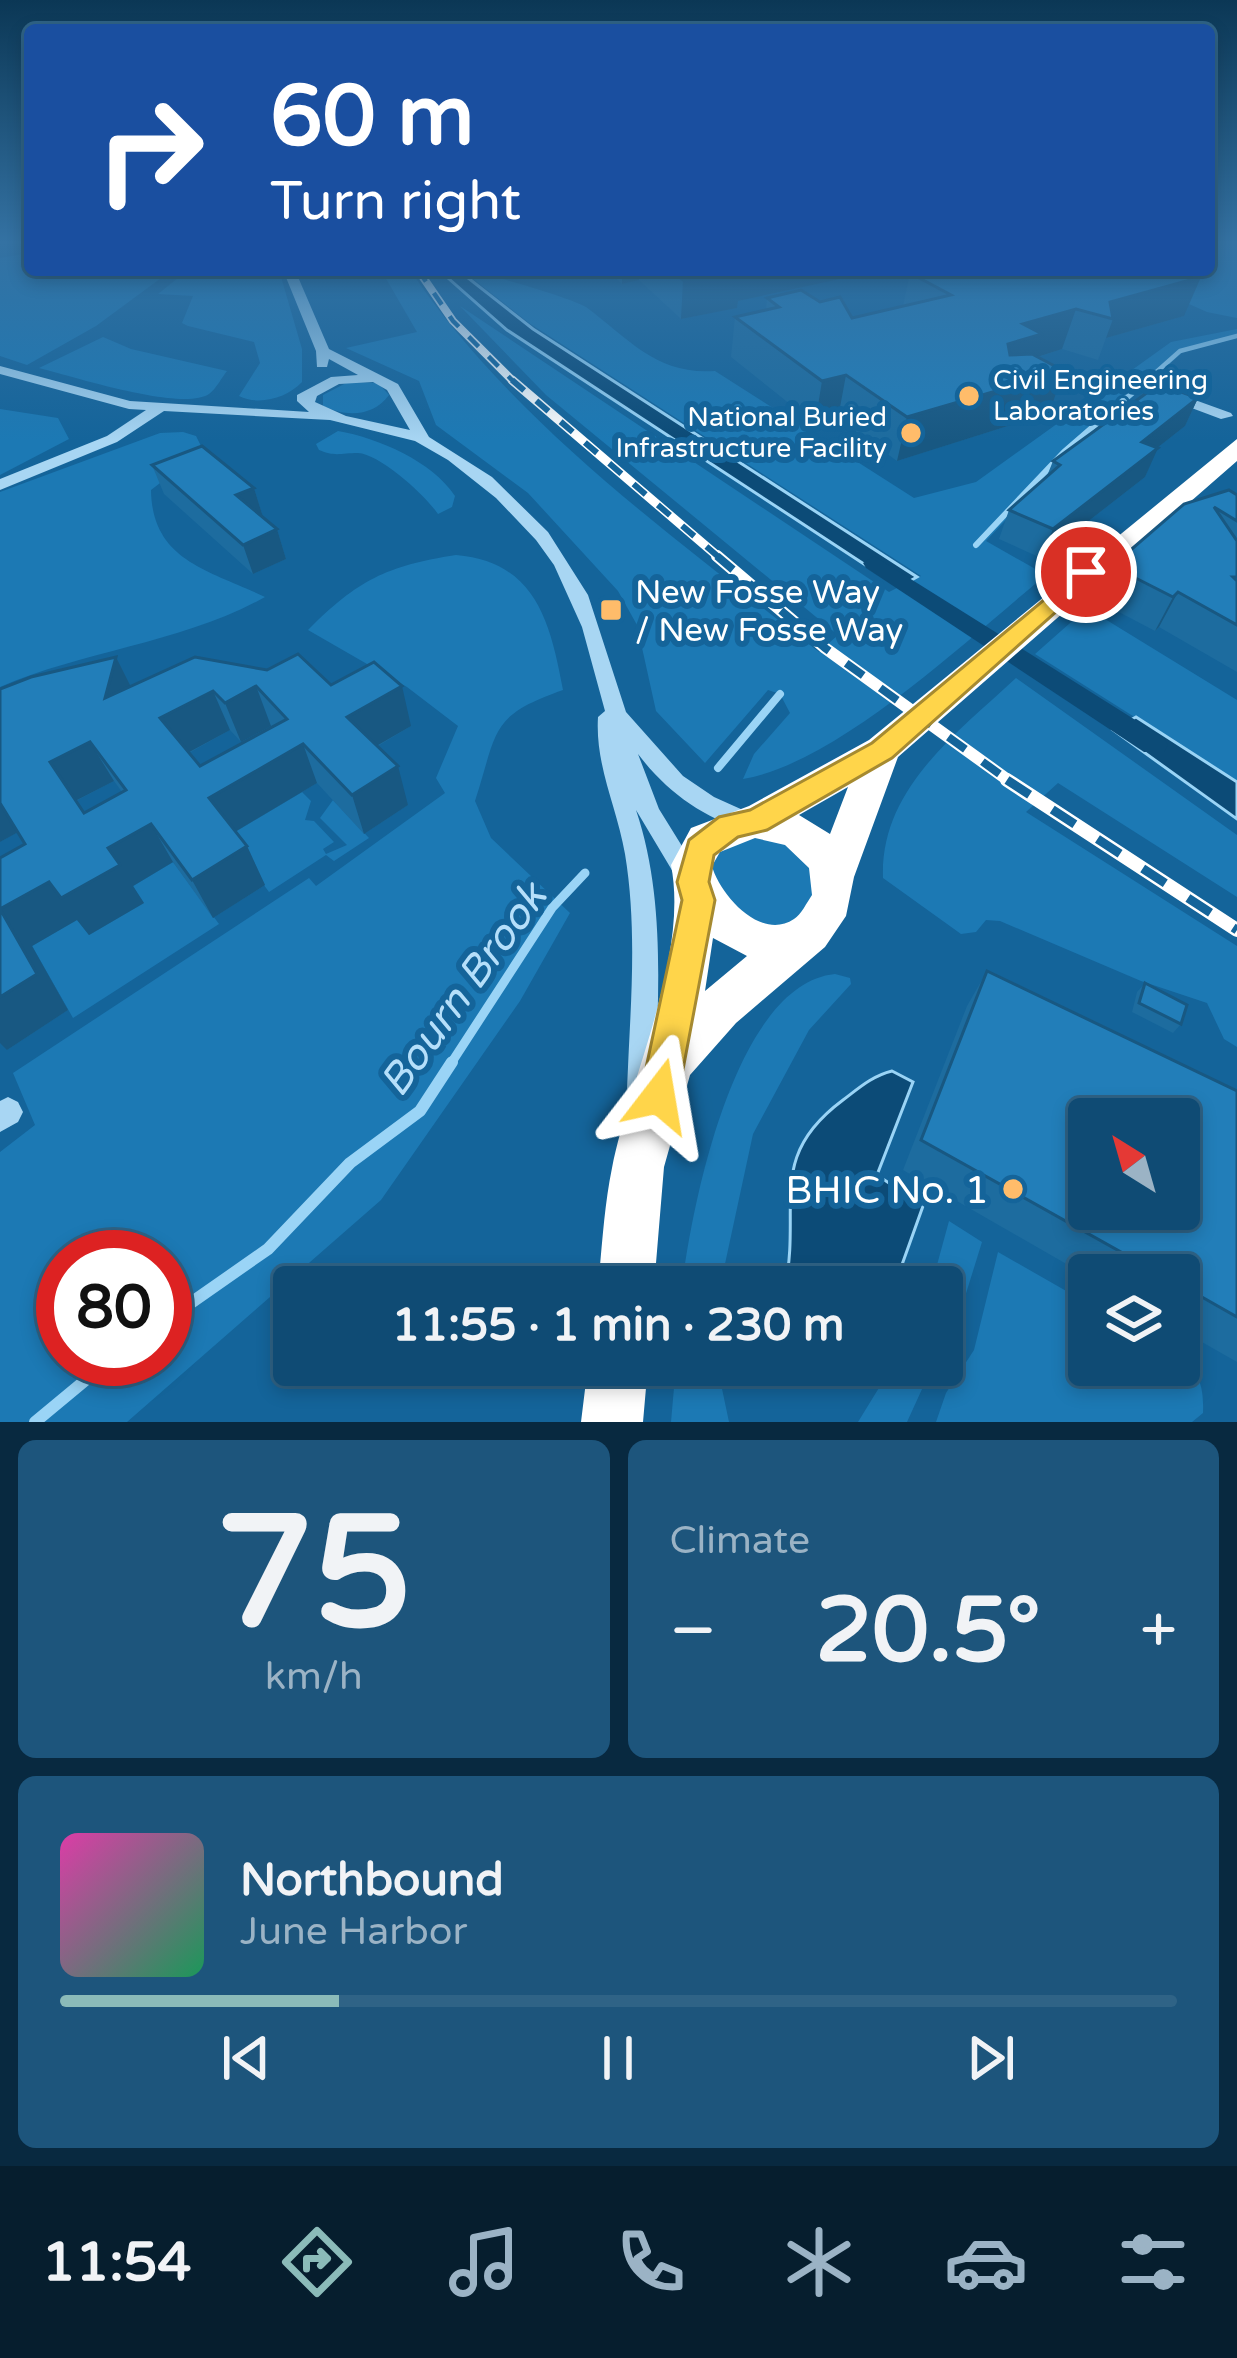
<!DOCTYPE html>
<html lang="en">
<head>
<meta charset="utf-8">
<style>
	body { margin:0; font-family:"Varela Round",sans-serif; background:#1d557c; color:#f1f3f6; height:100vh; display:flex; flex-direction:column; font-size:45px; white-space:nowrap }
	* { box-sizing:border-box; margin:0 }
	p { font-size:39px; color:#9bb3c5 }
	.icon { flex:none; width:66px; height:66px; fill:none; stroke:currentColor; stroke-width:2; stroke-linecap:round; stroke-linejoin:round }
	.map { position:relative; height:1422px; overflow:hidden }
	.panel { display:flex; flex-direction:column; gap:18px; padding:18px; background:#082940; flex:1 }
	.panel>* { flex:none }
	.hud { position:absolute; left:24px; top:24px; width:1191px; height:252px; border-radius:12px; box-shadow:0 6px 18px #0003,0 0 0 3px #2f6386; background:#1a4fa0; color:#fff; overflow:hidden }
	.needle { width:78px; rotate:323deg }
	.fabs { position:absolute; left:1068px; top:1098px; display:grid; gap:24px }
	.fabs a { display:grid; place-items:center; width:132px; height:132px; border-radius:12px; background:#0f4b74; box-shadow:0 6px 18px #0003,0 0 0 3px #2f6386; font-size:60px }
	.speed { position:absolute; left:36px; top:1230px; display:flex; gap:24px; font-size:60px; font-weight:700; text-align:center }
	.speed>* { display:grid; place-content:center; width:156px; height:156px; border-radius:50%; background:#0f4b74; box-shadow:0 6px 18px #0003,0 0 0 3px #2f6386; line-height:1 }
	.speed .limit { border:18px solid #d22; background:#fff; color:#111 }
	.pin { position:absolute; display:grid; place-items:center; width:102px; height:102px; color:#fff; margin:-51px; border:6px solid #fff; border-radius:50%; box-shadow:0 3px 12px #0007 }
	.me { position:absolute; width:132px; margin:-66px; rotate:14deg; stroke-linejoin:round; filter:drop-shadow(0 0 9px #0008) }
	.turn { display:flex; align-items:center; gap:42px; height:252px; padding:0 48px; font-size:54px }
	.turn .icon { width:156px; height:156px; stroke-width:2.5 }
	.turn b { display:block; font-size:84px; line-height:102px }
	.big { font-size:90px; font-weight:800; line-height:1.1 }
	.panel .tile { flex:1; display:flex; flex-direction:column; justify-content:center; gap:18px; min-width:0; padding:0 42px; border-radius:18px; background:#1d557c }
	.panel .dial { align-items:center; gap:0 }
	.dial b { font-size:156px; line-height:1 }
	.song { display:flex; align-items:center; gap:36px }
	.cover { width:144px; height:144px; border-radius:18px; background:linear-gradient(135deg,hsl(320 70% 55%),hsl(150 70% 35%)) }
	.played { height:12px; border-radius:6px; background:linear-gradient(90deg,#8bbbb9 25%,#2f6386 25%) }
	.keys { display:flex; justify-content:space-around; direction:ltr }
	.heat { display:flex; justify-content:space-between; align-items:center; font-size:66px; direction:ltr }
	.panel .tiles { flex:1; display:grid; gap:18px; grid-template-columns:1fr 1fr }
	.tile:last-child { grid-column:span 2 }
	.trip { position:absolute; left:273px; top:1266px; width:690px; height:120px; border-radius:12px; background:#0f4b74; box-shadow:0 6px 18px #0003,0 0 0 3px #2f6386; font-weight:800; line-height:120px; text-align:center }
	.dock { display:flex; height:192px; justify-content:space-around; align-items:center; background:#061e2e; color:#9bb3c5 }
	.dock .icon { width:84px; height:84px }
	.dock .on { color:#8bbbb9 }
	.dock b { font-size:54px; color:#f1f3f6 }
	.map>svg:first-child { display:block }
	.green { fill:#1c79b4; fill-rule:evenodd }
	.water { fill:#0c4b77; stroke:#9ad4f6; stroke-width:3 }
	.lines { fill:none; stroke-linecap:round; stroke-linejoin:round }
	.stream-far4 { stroke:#9ad4f6; stroke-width:4.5 }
	.stream-far3 { stroke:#9ad4f6; stroke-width:6 }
	.stream-far2 { stroke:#9ad4f6; stroke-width:8 }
	.stream-far1 { stroke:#9ad4f6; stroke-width:9 }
	.stream { stroke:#9ad4f6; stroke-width:12 }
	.canal { fill:#0c4b77; fill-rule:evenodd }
	.minor { fill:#a8d6f3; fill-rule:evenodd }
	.highway { fill:#fff; fill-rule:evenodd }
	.rail-far3-casing { stroke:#fff; stroke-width:8 }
	.rail-far2-casing { stroke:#fff; stroke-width:9 }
	.rail-far1-casing { stroke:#fff; stroke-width:12 }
	.rail-casing { stroke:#fff; stroke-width:14 }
	.rail-far3 { stroke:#14649a; stroke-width:4.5; stroke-dasharray:14; stroke-linecap:butt }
	.rail-far2 { stroke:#14649a; stroke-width:6; stroke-dasharray:16; stroke-linecap:butt }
	.rail-far1 { stroke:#14649a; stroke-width:8; stroke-dasharray:21; stroke-linecap:butt }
	.rail { stroke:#14649a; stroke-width:9; stroke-dasharray:27; stroke-linecap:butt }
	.wall { fill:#1d6c9f; fill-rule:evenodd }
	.shaded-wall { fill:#185882 }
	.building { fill:#227eb9; stroke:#185882; stroke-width:3; fill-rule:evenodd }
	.route { fill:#ffd54a; stroke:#a68a30; stroke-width:3 }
	.poi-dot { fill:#ffbc6a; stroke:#14649a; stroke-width:4.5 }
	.labels { text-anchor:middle; stroke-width:12; stroke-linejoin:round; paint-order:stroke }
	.far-poi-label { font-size:27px; fill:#fff; stroke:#14649a; text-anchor:start }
	.poi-label { font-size:33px; fill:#fff; stroke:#14649a; text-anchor:start }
	.near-poi-label { font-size:39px; fill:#fff; stroke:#14649a; text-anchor:end }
	.near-water-label { font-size:42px; font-style:italic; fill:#b5dffa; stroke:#14649a }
</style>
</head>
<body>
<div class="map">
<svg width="1237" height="1422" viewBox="0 0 1237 1422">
	<rect width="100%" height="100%" fill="#14649a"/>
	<path class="green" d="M 1209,242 L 1237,242 L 1237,318 L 1207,312 L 1112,270 L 1209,270 Z
		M 30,253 L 30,270 L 172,270 L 96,326 L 27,365 L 0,356 L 0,258 Z
		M 188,270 L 279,270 L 302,349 L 302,382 C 287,398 259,406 239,396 L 260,363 L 254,342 L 188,326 L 182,323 L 193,296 L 158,294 Z
		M 381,270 L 410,270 C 513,423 675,538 819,652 L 838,635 L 546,395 L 460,306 L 889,592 L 921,576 L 529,323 L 462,270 C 477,270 572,298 586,307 C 630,340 657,375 715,371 L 914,498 L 976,482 L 1171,342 L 1237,329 L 1237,338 L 1183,352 L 1066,456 L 986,541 L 1046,575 C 970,637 838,763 743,779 L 754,754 L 790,713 L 780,694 L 768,690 L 705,763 L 656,711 L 637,625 L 618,591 L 528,493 L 436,425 L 419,381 L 346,348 L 417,332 Z
		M 103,337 L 131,349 L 227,371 C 222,377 216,389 209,394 C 182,412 72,376 39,368 Z
		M 348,382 L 378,383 L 389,395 C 373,417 346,417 323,406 L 323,395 Z
		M 0,409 L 58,418 L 69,439 L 0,475 Z
		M 338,431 C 378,438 432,461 455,496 L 452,507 L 438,514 C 426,496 380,454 358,453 C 341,453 335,457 319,450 L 316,444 Z
		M 183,432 L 196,436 L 203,450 L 151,490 C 152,561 209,570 265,597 C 183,643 86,650 0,687 L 0,492 L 160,433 Z
		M 456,555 C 535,562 550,620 563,690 C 489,716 498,730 475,801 L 491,838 L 570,913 L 520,1001 L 381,1200 L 127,1422 L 0,1422 L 0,1152 L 35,1125 L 13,1073 L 309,878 L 316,886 L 445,793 L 436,778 L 458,726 L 407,687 L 308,630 C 358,580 386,566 456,555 ZM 63,1257 L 165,1257 L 165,1359 L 63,1359 Z
		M 1087,608 L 1237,700 L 1237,782 L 1035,654 Z
		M 1016,678 L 1237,835 L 1237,897 L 1058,783 L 1026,812 L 1237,946 L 1237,1047 L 1224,1039 L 1207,1003 L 1141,981 L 1000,921 L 986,920 L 976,932 L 961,934 L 883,878 C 880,789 956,734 1016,678 Z
		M 302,792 L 311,801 L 305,820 L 314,821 L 334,842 L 323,849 L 326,854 L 347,845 L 320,818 L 333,800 L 369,838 L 334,861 L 326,855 L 269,892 L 228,836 Z
		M 760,831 L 814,858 L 815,910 L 779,929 L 717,908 L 710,855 Z
		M 173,862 L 219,924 L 73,1018 L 32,946 L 77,919 L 89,935 L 143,903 L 133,886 Z
		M 835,974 L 850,978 L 851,984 L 809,1030 L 753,1134 L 720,1287 L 682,1287 C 692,1205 735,984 835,974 Z
		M 949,1221 L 982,1242 L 959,1316 L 942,1351 L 942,1287 L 931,1287 Z
		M 998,1252 L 1089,1304 L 1089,1365 L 1179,1365 L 1179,1357 C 1200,1371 1204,1388 1203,1413 L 1192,1422 L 936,1422 L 946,1393 L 974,1350 Z
		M 676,1365 L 717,1365 L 729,1422 L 671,1422 Z
		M 893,1365 L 933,1365 L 907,1422 L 858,1422 Z"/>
	<path class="water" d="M 439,270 L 458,270 L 533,329 L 917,577 L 899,587 L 507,330 Z
		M 1136,717 L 1237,782 L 1237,819 L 1113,730 Z
		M 892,1071 L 913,1082 L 877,1175 L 923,1206 L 894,1287 L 785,1287 C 802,1206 765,1158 843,1100 C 859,1088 872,1076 892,1071 Z"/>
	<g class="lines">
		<path class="stream-far4" d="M 1144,383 L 1180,351 L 1237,336"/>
		<path class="stream-far3" d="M 976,545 L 1064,452 L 1147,380"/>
		<path class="stream-far2" d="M 718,768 L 780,694"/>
		<path class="stream-far1" d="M 450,1065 L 552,908 L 585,873"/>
		<path class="stream" d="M 165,1321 L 268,1249 L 350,1163 L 420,1111 L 452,1062
			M 35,1422 L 111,1359"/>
		<path class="canal" d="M 874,556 L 1164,738 L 1168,745 L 1164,752 L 1144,752 L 866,568 L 863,563 Z"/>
		<path class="minor" d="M 283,270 L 295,270 L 329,349 L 398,384 L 429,437 L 492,477 L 548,532 L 588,595 L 626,712 L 683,776 L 714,797 L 754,815 L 758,822 L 754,829 L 746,831 C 701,816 667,792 638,754 L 659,809 L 703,880 L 700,887 L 691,890 L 682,887 L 636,810 C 666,899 658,996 655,1089 L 651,1099 L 641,1103 L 631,1099 L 627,1089 C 630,1011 638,932 625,854 C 617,807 595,766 598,717 L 605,711 L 582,627 L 554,565 L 536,540 L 496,498 L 448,460 L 415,441 L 330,420 L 164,411 L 117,442 L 0,490 L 0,479 L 107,436 L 146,410 L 129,409 L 0,374 L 0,366 L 130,401 L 309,412 L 297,401 L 297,395 L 331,377 L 358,375 L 329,359 L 327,367 L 317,367 L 316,351 ZM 373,382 L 387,390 L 410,430 L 346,416 L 315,402 L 317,396 L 339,384 Z
			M 1170,391 L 1231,413 L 1233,416 L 1221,419 L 1165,398 L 1163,395 Z
			M 8,1097 L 18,1102 L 23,1112 L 18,1122 L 0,1132 L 0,1101 Z"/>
		<path class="highway" d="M 1237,439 L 1237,461 L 898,757 L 854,877 L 846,916 L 825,947 L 736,1023 L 690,1075 L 664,1167 L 654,1287 L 598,1287 C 602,1248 604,1207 612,1168 C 630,1077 689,957 671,865 L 691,828 L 749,806 L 869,740 ZM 848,787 L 830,834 L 799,815 ZM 755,838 L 785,845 L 809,868 L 812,895 C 807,902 801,915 794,919 C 760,942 719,893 712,866 L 720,852 ZM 713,938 L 747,956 L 705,991 Z
			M 588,1365 L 648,1365 L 643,1422 L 581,1422 Z"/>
		<defs>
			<path id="rail-far3" d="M 418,270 L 453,321 L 515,383"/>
			<path id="rail-far2" d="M 512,380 L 721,559"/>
			<path id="rail-far1" d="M 717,556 L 825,648 L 1012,783"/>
			<path id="rail" d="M 1007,780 L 1237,930"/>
		</defs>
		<use href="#rail-far3" class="rail-far3-casing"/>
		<use href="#rail-far2" class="rail-far2-casing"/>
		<use href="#rail-far1" class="rail-far1-casing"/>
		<use href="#rail" class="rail-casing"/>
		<use href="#rail-far3" class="rail-far3"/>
		<use href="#rail-far2" class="rail-far2"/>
		<use href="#rail-far1" class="rail-far1"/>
		<use href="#rail" class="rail"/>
	</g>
	<path class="wall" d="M 607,270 L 846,270 L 845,278 L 738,301 L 737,308 L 681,319 L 639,280 L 622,284 Z
		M 910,273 L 1184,316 L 1106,338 L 1098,360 L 1062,349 L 1038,357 L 1049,413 L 897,461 L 838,418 L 815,424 L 731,357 L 735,317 L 766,310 L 767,298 L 820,302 L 852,318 L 903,306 Z
		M 1198,398 L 1185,426 L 1157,448 L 1145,477 L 1041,558 L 999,539 L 1009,510 L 1047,476 L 1053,461 Z
		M 152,465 L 254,488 L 263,517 L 277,529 L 286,559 L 253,574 L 164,494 Z
		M 1237,495 L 1237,672 L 1159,627 L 1155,631 L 1096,600 L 1112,566 Z
		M 331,685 L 411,726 L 378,746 L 408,805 L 364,834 L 317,783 L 235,832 L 247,846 L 265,885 L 213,918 L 173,862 L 133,886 L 144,903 L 89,935 L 77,920 L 32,946 L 68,1010 L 7,1050 L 25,844 L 18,832 L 0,842 L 0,689 ZM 271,726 L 272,727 L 200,766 L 189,753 L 230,730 L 241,742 ZM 114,781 L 122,792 L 84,813 L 76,801 Z
		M 987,971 L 1237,1091 L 1237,1362 L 1179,1329 L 1179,1275 L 1089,1275 L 1089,1277 L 903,1170 L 967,1006 Z
		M 1145,983 L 1181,1024 L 1173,1033 L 1132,1012 L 1137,992 Z"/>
	<path class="shaded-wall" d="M 18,242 L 30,242 L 30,245 L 21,248 Z
		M 622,270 L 639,270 L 639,280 L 622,284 Z
		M 733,270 L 846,270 L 845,278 L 738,301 L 737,308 L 681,319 L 683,280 Z
		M 1201,277 L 1184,316 L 1106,338 L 1113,319 L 1110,302 Z
		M 1076,309 L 1062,349 L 1034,358 L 996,385 L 1008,344 L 1023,324 Z
		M 1064,371 L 1049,413 L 897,461 L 907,417 Z
		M 846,375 L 838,418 L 815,424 L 822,381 Z
		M 1198,398 L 1185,426 L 1129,470 L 1142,442 Z
		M 1158,448 L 1145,477 L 1041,558 L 1053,529 Z
		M 254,488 L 263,517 L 236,495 Z
		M 277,529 L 286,559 L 253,574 L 243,545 Z
		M 1178,592 L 1159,627 L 1155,631 L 1173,597 Z
		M 116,657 L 136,697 L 105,698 Z
		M 256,686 L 271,726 L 241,742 L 225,703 Z
		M 402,686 L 411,726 L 359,756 L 347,717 Z
		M 213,691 L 230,730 L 180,757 L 160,718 Z
		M 90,742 L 114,781 L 75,801 L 50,762 Z
		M 303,744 L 317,783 L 228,836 L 209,798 Z
		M 398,766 L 408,805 L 364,834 L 352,795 Z
		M 0,801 L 22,830 L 0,842 Z
		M 151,824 L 173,862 L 133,886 L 144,903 L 89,935 L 77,920 L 32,946 L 68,1010 L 7,1050 L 0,1043 L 0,909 Z
		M 247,846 L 265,885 L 213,918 L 192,880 Z"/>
	<path class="building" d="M 671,270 L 738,270 L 683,280 Z
		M 922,270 L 1184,270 L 1201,277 L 1110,302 L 1113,319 L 1076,309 L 1023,324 L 1042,334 L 1008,344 L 1010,355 L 1032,354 L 1064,371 L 907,417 L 846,375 L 822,381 L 735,317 L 779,307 L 767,298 L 801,290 L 820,302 L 840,297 L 852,318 L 951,295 L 910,273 Z
		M 1159,384 L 1198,398 L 1142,442 L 1158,448 L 1053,529 L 1009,510 L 1060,465 L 1053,461 Z
		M 202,446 L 254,488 L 236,495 L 277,529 L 243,545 L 152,465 Z
		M 1229,490 L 1237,495 L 1237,521 L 1214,507 L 1237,541 L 1237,577 L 1233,577 L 1237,581 L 1237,625 L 1178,592 L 1173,597 L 1112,566 L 1184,504 Z
		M 298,654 L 331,685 L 374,662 L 402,686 L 347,717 L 398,766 L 352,795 L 303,744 L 209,798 L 247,846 L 192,880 L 151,824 L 108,848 L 120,865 L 61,898 L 49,882 L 0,909 L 37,974 L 0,997 L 0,858 L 25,844 L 0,803 L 0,689 L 31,677 L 116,657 L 105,698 L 195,657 L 267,670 ZM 256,686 L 287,719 L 200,766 L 160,718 L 213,691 L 225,703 ZM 90,742 L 126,790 L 84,813 L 50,762 Z
		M 987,971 L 1237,1091 L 1237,1317 L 1179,1284 L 1179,1275 L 1162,1275 L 921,1140 ZM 1089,1119 L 1179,1119 L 1179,1209 L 1089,1209 Z
		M 1145,983 L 1187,1005 L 1181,1024 L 1139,1003 Z"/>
	<linearGradient id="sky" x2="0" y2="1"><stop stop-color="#0b3755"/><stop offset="0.55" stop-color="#3472a3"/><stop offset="1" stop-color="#3472a3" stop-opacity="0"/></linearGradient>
	<rect width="1237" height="441" fill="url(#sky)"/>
	<path class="route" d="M 1086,565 L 1097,572 L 1094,578 L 892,758 L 767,830 L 738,837 L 714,855 L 709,882 L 715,900 L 678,1096 L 672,1110 L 659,1115 L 645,1110 L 640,1096 L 682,900 L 677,882 L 689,840 L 719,817 L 750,810 L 872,743 Z"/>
	<g class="poi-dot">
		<circle cx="969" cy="396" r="12"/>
		<circle cx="911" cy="433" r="12"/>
		<rect x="599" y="598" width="24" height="24" rx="6"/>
		<circle cx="1013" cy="1189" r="12"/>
	</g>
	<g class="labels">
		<g class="far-poi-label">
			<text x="993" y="389">Civil Engineering<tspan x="993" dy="31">Laboratories</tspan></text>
			<text x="887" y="426" text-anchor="end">National Buried<tspan x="887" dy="31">Infrastructure Facility</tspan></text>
		</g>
		<g class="poi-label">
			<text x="635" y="603">New Fosse Way<tspan x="635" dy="38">/ New Fosse Way</tspan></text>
		</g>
		<g class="near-poi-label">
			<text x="989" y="1203">BHIC No. 1</text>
		</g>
		<g class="near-water-label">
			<text transform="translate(462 989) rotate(-54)" y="15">Bourn Brook</text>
		</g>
	</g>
</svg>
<div class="fabs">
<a><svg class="needle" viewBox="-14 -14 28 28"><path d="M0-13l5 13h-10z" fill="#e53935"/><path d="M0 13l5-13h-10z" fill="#9bb3c5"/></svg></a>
<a><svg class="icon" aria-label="layers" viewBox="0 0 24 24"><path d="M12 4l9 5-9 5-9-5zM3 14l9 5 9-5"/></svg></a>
</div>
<div class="speed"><div class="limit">80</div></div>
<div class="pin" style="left:1086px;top:572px;background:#d93025"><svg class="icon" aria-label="arrive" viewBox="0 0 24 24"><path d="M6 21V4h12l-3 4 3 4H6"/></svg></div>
<svg class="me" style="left:659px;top:1096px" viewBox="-20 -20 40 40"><path d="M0-17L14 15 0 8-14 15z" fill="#ffd54a" stroke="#fff" stroke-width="4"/></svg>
<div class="trip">11:55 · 1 min · 230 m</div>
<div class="hud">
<div class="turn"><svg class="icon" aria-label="right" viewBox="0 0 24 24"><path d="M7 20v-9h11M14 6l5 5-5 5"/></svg><div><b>60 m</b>Turn right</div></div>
</div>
</div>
<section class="panel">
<div class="tiles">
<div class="tile dial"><b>75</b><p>km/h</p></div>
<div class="tile"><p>Climate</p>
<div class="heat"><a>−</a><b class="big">20.5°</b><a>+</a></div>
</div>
<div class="tile">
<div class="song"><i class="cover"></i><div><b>Northbound</b><p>June Harbor</p></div></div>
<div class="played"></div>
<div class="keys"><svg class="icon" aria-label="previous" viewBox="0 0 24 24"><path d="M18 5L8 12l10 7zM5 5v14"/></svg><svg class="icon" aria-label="pause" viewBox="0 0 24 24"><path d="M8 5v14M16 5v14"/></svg><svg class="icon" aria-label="next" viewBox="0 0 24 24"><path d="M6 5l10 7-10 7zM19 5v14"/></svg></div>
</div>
</div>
</section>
<nav class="dock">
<b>11:54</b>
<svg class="icon on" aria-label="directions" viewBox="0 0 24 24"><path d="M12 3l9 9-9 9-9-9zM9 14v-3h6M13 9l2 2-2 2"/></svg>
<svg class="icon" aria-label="music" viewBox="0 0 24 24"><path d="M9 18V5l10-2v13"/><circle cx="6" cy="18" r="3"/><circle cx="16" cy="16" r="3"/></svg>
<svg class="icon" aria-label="phone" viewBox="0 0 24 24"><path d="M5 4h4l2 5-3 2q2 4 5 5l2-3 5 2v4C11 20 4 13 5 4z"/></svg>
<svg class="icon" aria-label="climate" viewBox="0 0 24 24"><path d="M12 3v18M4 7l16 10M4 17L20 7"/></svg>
<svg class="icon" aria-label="car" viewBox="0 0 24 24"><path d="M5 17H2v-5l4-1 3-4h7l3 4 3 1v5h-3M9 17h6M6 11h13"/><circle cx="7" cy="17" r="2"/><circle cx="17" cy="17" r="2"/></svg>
<svg class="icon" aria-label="filters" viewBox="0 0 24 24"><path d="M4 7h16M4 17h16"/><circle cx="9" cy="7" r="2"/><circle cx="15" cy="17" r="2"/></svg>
</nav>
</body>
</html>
